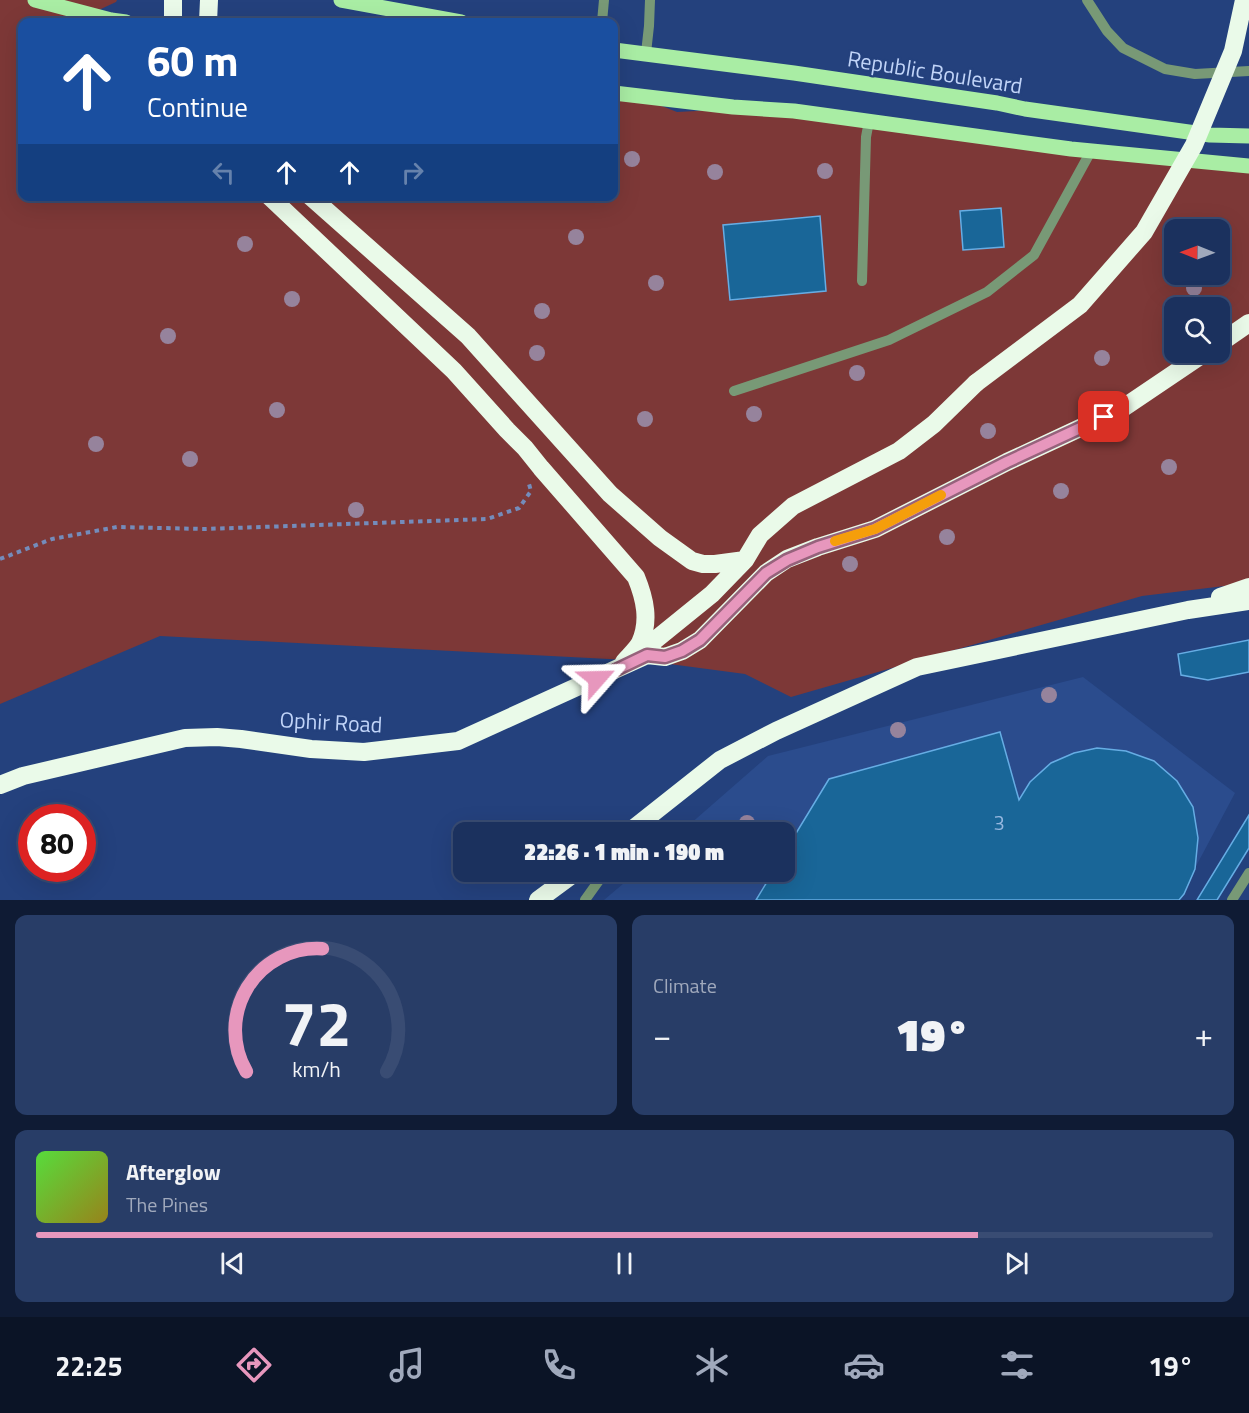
<!DOCTYPE html>
<html lang="en">
<head>
<meta charset="utf-8">
<style>
	body { margin:0; font-family:"Titillium Web",sans-serif; background:#283d67; color:#f1f3f6; height:100vh; display:flex; flex-direction:column; font-size:22px; white-space:nowrap }
	* { box-sizing:border-box; margin:0 }
	p { font-size:20px; color:#a0a9bc }
	.icon { flex:none; width:33px; height:33px; fill:none; stroke:currentColor; stroke-width:2; stroke-linecap:round; stroke-linejoin:round }
	.map { position:relative; height:900px; overflow:hidden }
	.panel { display:flex; flex-direction:column; gap:15px; padding:15px; background:#0f1b34; flex:1 }
	.panel>* { flex:none }
	.guide { position:absolute; left:18px; top:18px; width:600px; height:183px; border-radius:12px; box-shadow:0 6px 24px #0002,0 0 0 2px #394c73; background:#1a4fa0; color:#fff; overflow:hidden }
	.needle { width:39px; rotate:271deg }
	.fabs { position:absolute; left:1164px; top:219px; display:grid; gap:12px }
	.fabs a { display:grid; place-items:center; width:66px; height:66px; border-radius:12px; background:#1b315e; box-shadow:0 6px 24px #0002,0 0 0 2px #394c73; font-size:30px }
	.speed { position:absolute; left:18px; top:804px; display:flex; gap:12px; font-size:30px; font-weight:700; text-align:center }
	.speed>* { display:grid; place-content:center; width:78px; height:78px; border-radius:50%; background:#1b315e; box-shadow:0 6px 24px #0002,0 0 0 2px #394c73; line-height:1 }
	.speed .limit { border:9px solid #d22; background:#fff; color:#111 }
	.pin { position:absolute; display:grid; place-items:center; width:51px; height:51px; color:#fff; margin:-26px; border-radius:12px; box-shadow:0 3px 9px #0006 }
	.me { position:absolute; width:66px; margin:-33px; rotate:65deg; stroke-linejoin:round; filter:drop-shadow(0 0 4px #0008) }
	.turn { display:flex; align-items:center; gap:21px; height:126px; padding:0 30px; font-size:27px }
	.turn .icon { width:78px; height:78px; stroke-width:2.5 }
	.turn b { display:block; font-size:42px; line-height:51px }
	.lanes { display:flex; align-items:center; height:57px; padding:0 30px; background:#0003; justify-content:center; gap:30px; direction:ltr }
	.lanes .off { opacity:.35 }
	.big { font-size:45px; font-weight:800; line-height:1.1 }
	.panel .card { flex:1; display:flex; flex-direction:column; justify-content:center; gap:9px; min-width:0; padding:0 21px; border-radius:12px; background:#283d67 }
	.panel .dial { align-items:center; gap:0 }
	.dial svg { height:156px; overflow:visible; fill:none; stroke:#394c73; stroke-width:7; stroke-linecap:round; text-anchor:middle }
	.dial text { fill:#f1f3f6; stroke:none }
	.song { display:flex; align-items:center; gap:18px }
	.cover { width:72px; height:72px; border-radius:9px; background:linear-gradient(135deg,hsl(110 70% 55%),hsl(50 70% 35%)) }
	.played { height:6px; border-radius:3px; background:linear-gradient(90deg,#e797bd 80%,#394c73 80%) }
	.keys { display:flex; justify-content:space-around; direction:ltr }
	.heat { display:flex; justify-content:space-between; align-items:center; font-size:33px; direction:ltr }
	.panel .tiles { flex:1; display:grid; gap:15px; grid-template-columns:1fr 1fr }
	.card:last-child { grid-column:span 2 }
	.trip { position:absolute; left:453px; top:822px; width:342px; height:60px; border-radius:12px; background:#1b315e; box-shadow:0 6px 24px #0002,0 0 0 2px #394c73; font-weight:800; line-height:60px; text-align:center }
	.menu { display:flex; height:96px; justify-content:space-around; align-items:center; background:#0b1426; color:#a0a9bc }
	.menu .icon { width:42px; height:42px }
	.menu .active { color:#e797bd }
	.menu b { font-size:27px; color:#f1f3f6 }
	.map>svg:first-child { display:block }
	.built { fill:#2b4c8d }
	.green { fill:#7d3837; fill-rule:evenodd }
	.building { fill:#196698; stroke:#66ade4; stroke-width:1.5 }
	.lines { fill:none; stroke-linecap:round; stroke-linejoin:round }
	.path { stroke:#748cbb; stroke-width:4; stroke-dasharray:4.5 4.5; stroke-linecap:butt }
	.minor { stroke:#789976; stroke-width:10 }
	.major { stroke:#a9eda4; stroke-width:15 }
	.highway { stroke:#eafae9; stroke-width:18 }
	.highway-bridge { stroke:#eafae9; stroke-width:18 }
	.tree { fill:#96839c }
	.route-casing { stroke:#96627b; stroke-width:15 }
	.route { stroke:#e797bd; stroke-width:10 }
	.slow { stroke:#f59e0b; stroke-width:10 }
	.labels { text-anchor:middle; stroke-width:4.5; stroke-linejoin:round; paint-order:stroke }
	.number-label { font-size:20px; fill:#97b8e0 }
	.street-label { font-size:22px; fill:#c1d4f8; stroke:#24417d }
</style>
</head>
<body>
<div class="map">
<svg width="1249" height="900" viewBox="0 0 1249 900">
	<rect width="100%" height="100%" fill="#24417d"/>
	<path class="built" d="M 1083,677 L 1235,793 L 1178,900 L 604,900 L 637,872 L 784,872 L 784,832 L 681,832 L 768,756 Z"/>
	<path class="green" d="M 0,0 L 117,0 L 116,2 L 73,22 L 22,22 L 22,196 L 614,196 L 614,87 L 677,112 L 735,109 L 1249,168 L 1249,583 L 1142,596 L 791,697 L 745,674 L 647,661 L 160,636 L 0,704 ZM 1174,230 L 1220,230 L 1220,274 L 1174,274 ZM 1174,308 L 1220,308 L 1220,352 L 1174,352 Z"/>
	<path class="building" d="M 1001,208 L 1004,247 L 963,250 L 960,211 Z
		M 820,216 L 826,291 L 730,300 L 723,225 Z
		M 1249,640 L 1249,672 L 1208,680 L 1181,675 L 1178,654 Z
		M 1000,732 L 1019,800 L 1030,782 L 1051,763 L 1074,753 L 1097,748 L 1126,751 L 1154,761 L 1177,781 L 1193,807 L 1198,838 L 1195,869 L 1184,894 L 1179,900 L 756,900 L 773,872 L 784,872 L 784,853 L 829,779 Z
		M 1249,815 L 1249,848 L 1217,900 L 1197,900 Z"/>
	<g class="lines">
		<path class="path" d="M 0,559 L 52,539 L 117,527 L 205,529 L 487,519 L 519,508 L 531,491 L 529,484"/>
		<path class="minor" d="M 1087,0 L 1107,31 L 1123,48 L 1165,69 L 1195,74 L 1249,71
			M 602,22 L 604,0
			M 646,53 L 649,26 L 650,0
			M 862,281 L 866,137 L 869,121
			M 734,391 L 889,340 L 987,292 L 1034,255 L 1091,151
			M 585,900 L 605,872
			M 1232,900 L 1249,873"/>
		<path class="major" d="M 35,0 L 111,20 L 126,22
			M 341,0 L 461,22
			M 614,50 L 794,73 L 997,103 L 1025,109 L 1210,135 L 1249,136
			M 614,93 L 733,107 L 794,111 L 1071,149 L 1249,166"/>
		<path class="highway" d="M 173,22 L 173,0
			M 208,22 L 209,0
			M 269,196 L 454,371 L 507,430 L 525,448 L 541,468 L 636,577 C 645,599 650,621 640,643 C 636,650 629,656 624,662
			M 310,196 L 468,336 L 610,494 L 660,538 L 692,561 L 703,564 L 715,564 L 745,560
			M 1220,343 L 1249,323
			M 1220,597 L 1249,587
			M 647,655 L 654,641 L 712,594 L 745,560 L 760,535 L 793,506 L 899,451 L 934,424 L 976,383
			M 0,785 L 23,776 L 185,738 L 217,737 L 241,739 L 311,749 L 364,752 L 458,741 L 647,655 L 665,657 L 682,651 L 700,640 L 766,573 L 787,559 L 818,547 L 875,529 L 1007,462 L 1123,408 L 1206,352
			M 629,832 L 720,760 L 776,731 L 917,667 L 1188,610 L 1249,601
			M 538,900 L 576,872"/>
		<path class="highway-bridge" d="M 976,383 L 1080,305 L 1144,232 L 1194,145 L 1233,51 L 1244,0"/>
	</g>
	<g class="tree">
		<circle cx="632" cy="159" r="8"/>
		<circle cx="825" cy="171" r="8"/>
		<circle cx="715" cy="172" r="8"/>
		<circle cx="576" cy="237" r="8"/>
		<circle cx="245" cy="244" r="8"/>
		<circle cx="656" cy="283" r="8"/>
		<circle cx="1194" cy="288" r="8"/>
		<circle cx="292" cy="299" r="8"/>
		<circle cx="542" cy="311" r="8"/>
		<circle cx="168" cy="336" r="8"/>
		<circle cx="537" cy="353" r="8"/>
		<circle cx="1102" cy="358" r="8"/>
		<circle cx="857" cy="373" r="8"/>
		<circle cx="277" cy="410" r="8"/>
		<circle cx="754" cy="414" r="8"/>
		<circle cx="645" cy="419" r="8"/>
		<circle cx="988" cy="431" r="8"/>
		<circle cx="96" cy="444" r="8"/>
		<circle cx="190" cy="459" r="8"/>
		<circle cx="1169" cy="467" r="8"/>
		<circle cx="1061" cy="491" r="8"/>
		<circle cx="356" cy="510" r="8"/>
		<circle cx="947" cy="537" r="8"/>
		<circle cx="850" cy="564" r="8"/>
		<circle cx="1049" cy="695" r="8"/>
		<circle cx="898" cy="730" r="8"/>
		<circle cx="747" cy="823" r="8"/>
	</g>
	<g class="lines">
		<defs>
			<path id="route" d="M 597,679 L 647,655 L 665,657 L 682,651 L 700,640 L 766,573 L 787,560 L 818,547 L 875,529 L 1007,462 L 1104,417"/>
		</defs>
		<use href="#route" class="route-casing"/>
		<use href="#route" class="route"/>
		<path class="slow" d="M 835,541 L 875,529 L 941,495"/>
	</g>
	<g class="labels">
		<g class="number-label">
			<text x="999" y="830">3</text>
		</g>
		<g class="street-label">
			<text transform="translate(935 72) rotate(9)" y="8">Republic Boulevard</text>
			<text transform="translate(331 722) rotate(3)" y="8">Ophir Road</text>
		</g>
	</g>
</svg>
<div class="fabs">
<a><svg class="needle" viewBox="-14 -14 28 28"><path d="M0-13l5 13h-10z" fill="#e53935"/><path d="M0 13l5-13h-10z" fill="#a0a9bc"/></svg></a>
<a><svg class="icon" aria-label="search" viewBox="0 0 24 24"><circle cx="10" cy="10" r="6"/><path d="M15 15l6 6"/></svg></a>
</div>
<div class="speed"><div class="limit">80</div></div>
<div class="pin" style="left:1104px;top:417px;background:#d93025"><svg class="icon" aria-label="arrive" viewBox="0 0 24 24"><path d="M6 21V4h12l-3 4 3 4H6"/></svg></div>
<svg class="me" style="left:597px;top:679px" viewBox="-20 -20 40 40"><path d="M0-17L14 15 0 8-14 15z" fill="#e797bd" stroke="#fff" stroke-width="4"/></svg>
<div class="trip">22:26 · 1 min · 190 m</div>
<div class="guide">
<div class="turn"><svg class="icon" aria-label="ahead" viewBox="0 0 24 24"><path d="M12 20V5M6 11l6-6 6 6"/></svg><div><b>60 m</b>Continue</div></div>
<div class="lanes"><svg class="icon off" aria-label="left" viewBox="0 0 24 24"><path d="M17 20v-9H6M10 6l-5 5 5 5"/></svg><svg class="icon" aria-label="ahead" viewBox="0 0 24 24"><path d="M12 20V5M6 11l6-6 6 6"/></svg><svg class="icon" aria-label="ahead" viewBox="0 0 24 24"><path d="M12 20V5M6 11l6-6 6 6"/></svg><svg class="icon off" aria-label="right" viewBox="0 0 24 24"><path d="M7 20v-9h11M14 6l5 5-5 5"/></svg></div>
</div>
</div>
<section class="panel">
<div class="tiles">
<div class="card dial"><svg viewBox="0 0 100 80">
<path d="M14 69A42 42 0 1 1 86 69"/>
<path d="M14 69A42 42 0 0 1 53 6" stroke="#e797bd"/>
<text x="50" y="56" font-size="32" font-weight="700">72</text>
<text x="50" y="72" font-size="11">km/h</text>
</svg></div>
<div class="card"><p>Climate</p>
<div class="heat"><a>−</a><b class="big">19°</b><a>+</a></div>
</div>
<div class="card">
<div class="song"><i class="cover"></i><div><b>Afterglow</b><p>The Pines</p></div></div>
<div class="played"></div>
<div class="keys"><svg class="icon" aria-label="previous" viewBox="0 0 24 24"><path d="M18 5L8 12l10 7zM5 5v14"/></svg><svg class="icon" aria-label="pause" viewBox="0 0 24 24"><path d="M8 5v14M16 5v14"/></svg><svg class="icon" aria-label="next" viewBox="0 0 24 24"><path d="M6 5l10 7-10 7zM19 5v14"/></svg></div>
</div>
</div>
</section>
<nav class="menu">
<b>22:25</b>
<svg class="icon active" aria-label="directions" viewBox="0 0 24 24"><path d="M12 3l9 9-9 9-9-9zM9 14v-3h6M13 9l2 2-2 2"/></svg>
<svg class="icon" aria-label="music" viewBox="0 0 24 24"><path d="M9 18V5l10-2v13"/><circle cx="6" cy="18" r="3"/><circle cx="16" cy="16" r="3"/></svg>
<svg class="icon" aria-label="phone" viewBox="0 0 24 24"><path d="M5 4h4l2 5-3 2q2 4 5 5l2-3 5 2v4C11 20 4 13 5 4z"/></svg>
<svg class="icon" aria-label="climate" viewBox="0 0 24 24"><path d="M12 3v18M4 7l16 10M4 17L20 7"/></svg>
<svg class="icon" aria-label="car" viewBox="0 0 24 24"><path d="M5 17H2v-5l4-1 3-4h7l3 4 3 1v5h-3M9 17h6M6 11h13"/><circle cx="7" cy="17" r="2"/><circle cx="17" cy="17" r="2"/></svg>
<svg class="icon" aria-label="filters" viewBox="0 0 24 24"><path d="M4 7h16M4 17h16"/><circle cx="9" cy="7" r="2"/><circle cx="15" cy="17" r="2"/></svg>
<b>19°</b>
</nav>
</body>
</html>
